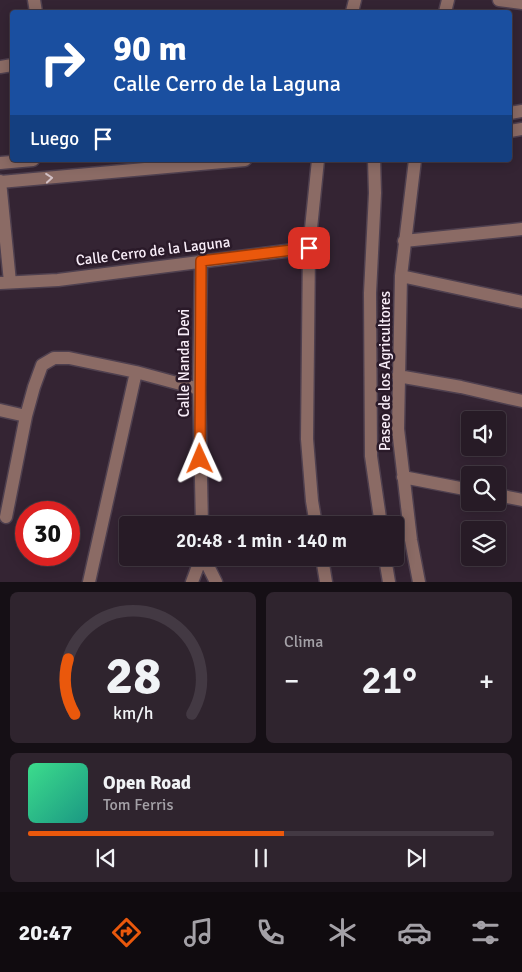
<!DOCTYPE html>
<html lang="es">
<head>
<meta charset="utf-8">
<style>
	body { margin:0; font-family:Signika,sans-serif; background:#2f242e; color:#f1f3f6; height:100vh; display:flex; flex-direction:column; font-size:19px; white-space:nowrap }
	* { box-sizing:border-box; margin:0 }
	p { font-size:16px; color:#a4a1a7 }
	.icon { flex:none; width:28px; height:28px; fill:none; stroke:currentColor; stroke-width:2; stroke-linecap:round; stroke-linejoin:round }
	.map { position:relative; height:582px; overflow:hidden }
	.side { display:flex; flex-direction:column; gap:10px; padding:10px; background:#150f15; flex:1 }
	.side>* { flex:none }
	.banner { position:absolute; left:10px; top:10px; width:502px; height:152px; border-radius:5px; box-shadow:0 2px 12px #0003,0 0 0 1px #433943; background:#1a4fa0; color:#fff; overflow:hidden }
	.buttons { position:absolute; left:461px; top:411px; display:grid; gap:10px }
	.buttons a { display:grid; place-items:center; width:45px; height:45px; border-radius:5px; background:#271b26; box-shadow:0 2px 12px #0003,0 0 0 1px #433943; font-size:25px }
	.speed { position:absolute; left:15px; top:501px; display:flex; gap:10px; font-size:25px; font-weight:700; text-align:center }
	.speed>* { display:grid; place-content:center; width:65px; height:65px; border-radius:50%; background:#271b26; box-shadow:0 2px 12px #0003,0 0 0 1px #433943; line-height:1 }
	.speed .limit { border:8px solid #d22; background:#fff; color:#111 }
	.pin { position:absolute; display:grid; place-items:center; width:42px; height:42px; color:#fff; margin:-21px; border-radius:10px; box-shadow:0 2px 8px #0006 }
	.me { position:absolute; width:55px; margin:-28px; rotate:359deg; stroke-linejoin:round; filter:drop-shadow(0 0 4px #0008) }
	.turn { display:flex; align-items:center; gap:18px; height:105px; padding:0 20px; font-size:22px }
	.turn .icon { width:65px; height:65px; stroke-width:2.5 }
	.turn b { display:block; font-size:35px; line-height:42px }
	.then { display:flex; align-items:center; height:48px; padding:0 20px; background:#0003; gap:10px; font-size:19px }
	.big { font-size:38px; font-weight:600; line-height:1.1 }
	.side .tile { flex:1; display:flex; flex-direction:column; justify-content:center; gap:8px; min-width:0; padding:0 18px; border-radius:8px; background:#2f242e }
	.side .dial { align-items:center; gap:0 }
	.dial svg { height:130px; overflow:visible; fill:none; stroke:#433943; stroke-width:7; stroke-linecap:round; text-anchor:middle }
	.dial text { fill:#f1f3f6; stroke:none }
	.song { display:flex; align-items:center; gap:15px }
	.cover { width:60px; height:60px; border-radius:8px; background:linear-gradient(135deg,hsl(150 70% 55%),hsl(170 70% 35%)) }
	.played { height:5px; border-radius:2px; background:linear-gradient(90deg,#ea580c 55%,#433943 55%) }
	.keys { display:flex; justify-content:space-around; direction:ltr }
	.heat { display:flex; justify-content:space-between; align-items:center; font-size:28px; direction:ltr }
	.side .tiles { flex:1; display:grid; gap:10px; grid-template-columns:1fr 1fr }
	.tile:last-child { grid-column:span 2 }
	.trip { position:absolute; left:119px; top:516px; width:285px; height:50px; border-radius:5px; background:#271b26; box-shadow:0 2px 12px #0003,0 0 0 1px #433943; font-weight:600; line-height:50px; text-align:center }
	.menu { display:flex; height:80px; justify-content:space-around; align-items:center; background:#100b0f; color:#a4a1a7 }
	.menu .icon { width:35px; height:35px }
	.menu .active { color:#ea580c }
	.menu b { font-size:22px; color:#f1f3f6 }
	.map>svg:first-child { display:block }
	.lines { fill:none; stroke-linecap:round; stroke-linejoin:round }
	.minor-casing { stroke:#4f404f; stroke-width:15 }
	.minor { stroke:#8b6b65; stroke-width:12 }
	.oneway { stroke:#d2c0c5 }
	.route-casing { stroke:#983908; stroke-width:12 }
	.route { stroke:#ea580c; stroke-width:9 }
	.labels { text-anchor:middle; stroke-width:5; stroke-linejoin:round; paint-order:stroke }
	.street-label { font-size:15px; fill:#f8edf8; stroke:#2a1a29 }
</style>
</head>
<body>
<div class="map">
<svg width="522" height="582" viewBox="0 0 522 582">
	<rect width="100%" height="100%" fill="#342433"/>
	<g class="lines">
		<defs>
			<path id="minor" d="M 34,0 L 36,12
				M 499,0 L 522,3
				M 352,12 L 355,0
				M 445,12 L 448,0
				M 0,67 L 12,65
				M 510,113 L 522,111
				M 510,131 L 522,129
				M 374,160 L 375,193 L 370,293 L 371,456 L 381,525
				M 415,160 L 401,276 L 398,429 L 411,540 L 419,582
				M 0,163 L 33,160
				M 0,181 L 10,282
				M 0,182 L 245,160
				M 404,241 L 522,229
				M 201,261 L 199,389 L 202,525
				M 401,276 L 522,302
				M 0,283 L 58,280 L 309,248
				M 398,376 L 461,387 L 522,401
				M 0,410 L 26,416
				M 403,477 L 470,490
				M 498,495 L 522,500
				M 6,517 L 26,416 L 34,387 L 42,365 L 54,358 L 69,358 L 136,372 L 199,389
				M 316,525 L 312,501 L 307,439 L 309,248 L 318,160
				M 204,558 L 216,582
				M 322,558 L 326,582
				M 385,558 L 389,582
				M 89,582 L 136,372
				M 192,582 L 201,558"/>
		</defs>
		<use href="#minor" class="minor-casing"/>
		<use href="#minor" class="minor"/>
	</g>
	<defs><path id="oneway-chevron" d="M-2-3.5L2.5 0L-2 3.5" fill="none" stroke-width="1.6" stroke-linecap="round" stroke-linejoin="round" transform="scale(1.25)"/></defs>
	<use class="oneway" href="#oneway-chevron" transform="translate(49 178) rotate(-5)"/>
	<g class="lines">
		<defs>
			<path id="route" d="M 200,459 L 201,261 L 309,248"/>
		</defs>
		<use href="#route" class="route-casing"/>
		<use href="#route" class="route"/>
	</g>
	<g class="labels">
		<g class="street-label">
			<text transform="translate(153 251) rotate(-7)" y="5">Calle Cerro de la Laguna</text>
			<text transform="translate(184 363) rotate(-90)" y="5">Calle Nanda Devi</text>
			<text transform="translate(385 371) rotate(-90)" y="5">Paseo de los Agricultores</text>
		</g>
	</g>
</svg>
<div class="buttons">
<a><svg class="icon" aria-label="sound" viewBox="0 0 24 24"><path d="M4 9h4l5-4v14l-5-4H4zM17 9q2 3 0 6"/></svg></a>
<a><svg class="icon" aria-label="search" viewBox="0 0 24 24"><circle cx="10" cy="10" r="6"/><path d="M15 15l6 6"/></svg></a>
<a><svg class="icon" aria-label="layers" viewBox="0 0 24 24"><path d="M12 4l9 5-9 5-9-5zM3 14l9 5 9-5"/></svg></a>
</div>
<div class="speed"><div class="limit">30</div></div>
<div class="pin" style="left:309px;top:248px;background:#d93025"><svg class="icon" aria-label="arrive" viewBox="0 0 24 24"><path d="M6 21V4h12l-3 4 3 4H6"/></svg></div>
<svg class="me" style="left:200px;top:459px" viewBox="-20 -20 40 40"><path d="M0-17L14 15 0 8-14 15z" fill="#ea580c" stroke="#fff" stroke-width="4"/></svg>
<div class="trip">20:48 · 1 min · 140 m</div>
<div class="banner">
<div class="turn"><svg class="icon" aria-label="right" viewBox="0 0 24 24"><path d="M7 20v-9h11M14 6l5 5-5 5"/></svg><div><b>90 m</b>Calle Cerro de la Laguna</div></div>
<div class="then">Luego<svg class="icon" aria-label="arrive" viewBox="0 0 24 24"><path d="M6 21V4h12l-3 4 3 4H6"/></svg></div>
</div>
</div>
<section class="side">
<div class="tiles">
<div class="tile dial"><svg viewBox="0 0 100 80">
<path d="M14 69A42 42 0 1 1 86 69"/>
<path d="M14 69A42 42 0 0 1 10 35" stroke="#ea580c"/>
<text x="50" y="56" font-size="32" font-weight="700">28</text>
<text x="50" y="72" font-size="11">km/h</text>
</svg></div>
<div class="tile"><p>Clima</p>
<div class="heat"><a>−</a><b class="big">21°</b><a>+</a></div>
</div>
<div class="tile">
<div class="song"><i class="cover"></i><div><b>Open Road</b><p>Tom Ferris</p></div></div>
<div class="played"></div>
<div class="keys"><svg class="icon" aria-label="previous" viewBox="0 0 24 24"><path d="M18 5L8 12l10 7zM5 5v14"/></svg><svg class="icon" aria-label="pause" viewBox="0 0 24 24"><path d="M8 5v14M16 5v14"/></svg><svg class="icon" aria-label="next" viewBox="0 0 24 24"><path d="M6 5l10 7-10 7zM19 5v14"/></svg></div>
</div>
</div>
</section>
<nav class="menu">
<b>20:47</b>
<svg class="icon active" aria-label="directions" viewBox="0 0 24 24"><path d="M12 3l9 9-9 9-9-9zM9 14v-3h6M13 9l2 2-2 2"/></svg>
<svg class="icon" aria-label="music" viewBox="0 0 24 24"><path d="M9 18V5l10-2v13"/><circle cx="6" cy="18" r="3"/><circle cx="16" cy="16" r="3"/></svg>
<svg class="icon" aria-label="phone" viewBox="0 0 24 24"><path d="M5 4h4l2 5-3 2q2 4 5 5l2-3 5 2v4C11 20 4 13 5 4z"/></svg>
<svg class="icon" aria-label="climate" viewBox="0 0 24 24"><path d="M12 3v18M4 7l16 10M4 17L20 7"/></svg>
<svg class="icon" aria-label="car" viewBox="0 0 24 24"><path d="M5 17H2v-5l4-1 3-4h7l3 4 3 1v5h-3M9 17h6M6 11h13"/><circle cx="7" cy="17" r="2"/><circle cx="17" cy="17" r="2"/></svg>
<svg class="icon" aria-label="filters" viewBox="0 0 24 24"><path d="M4 7h16M4 17h16"/><circle cx="9" cy="7" r="2"/><circle cx="15" cy="17" r="2"/></svg>
</nav>
</body>
</html>
